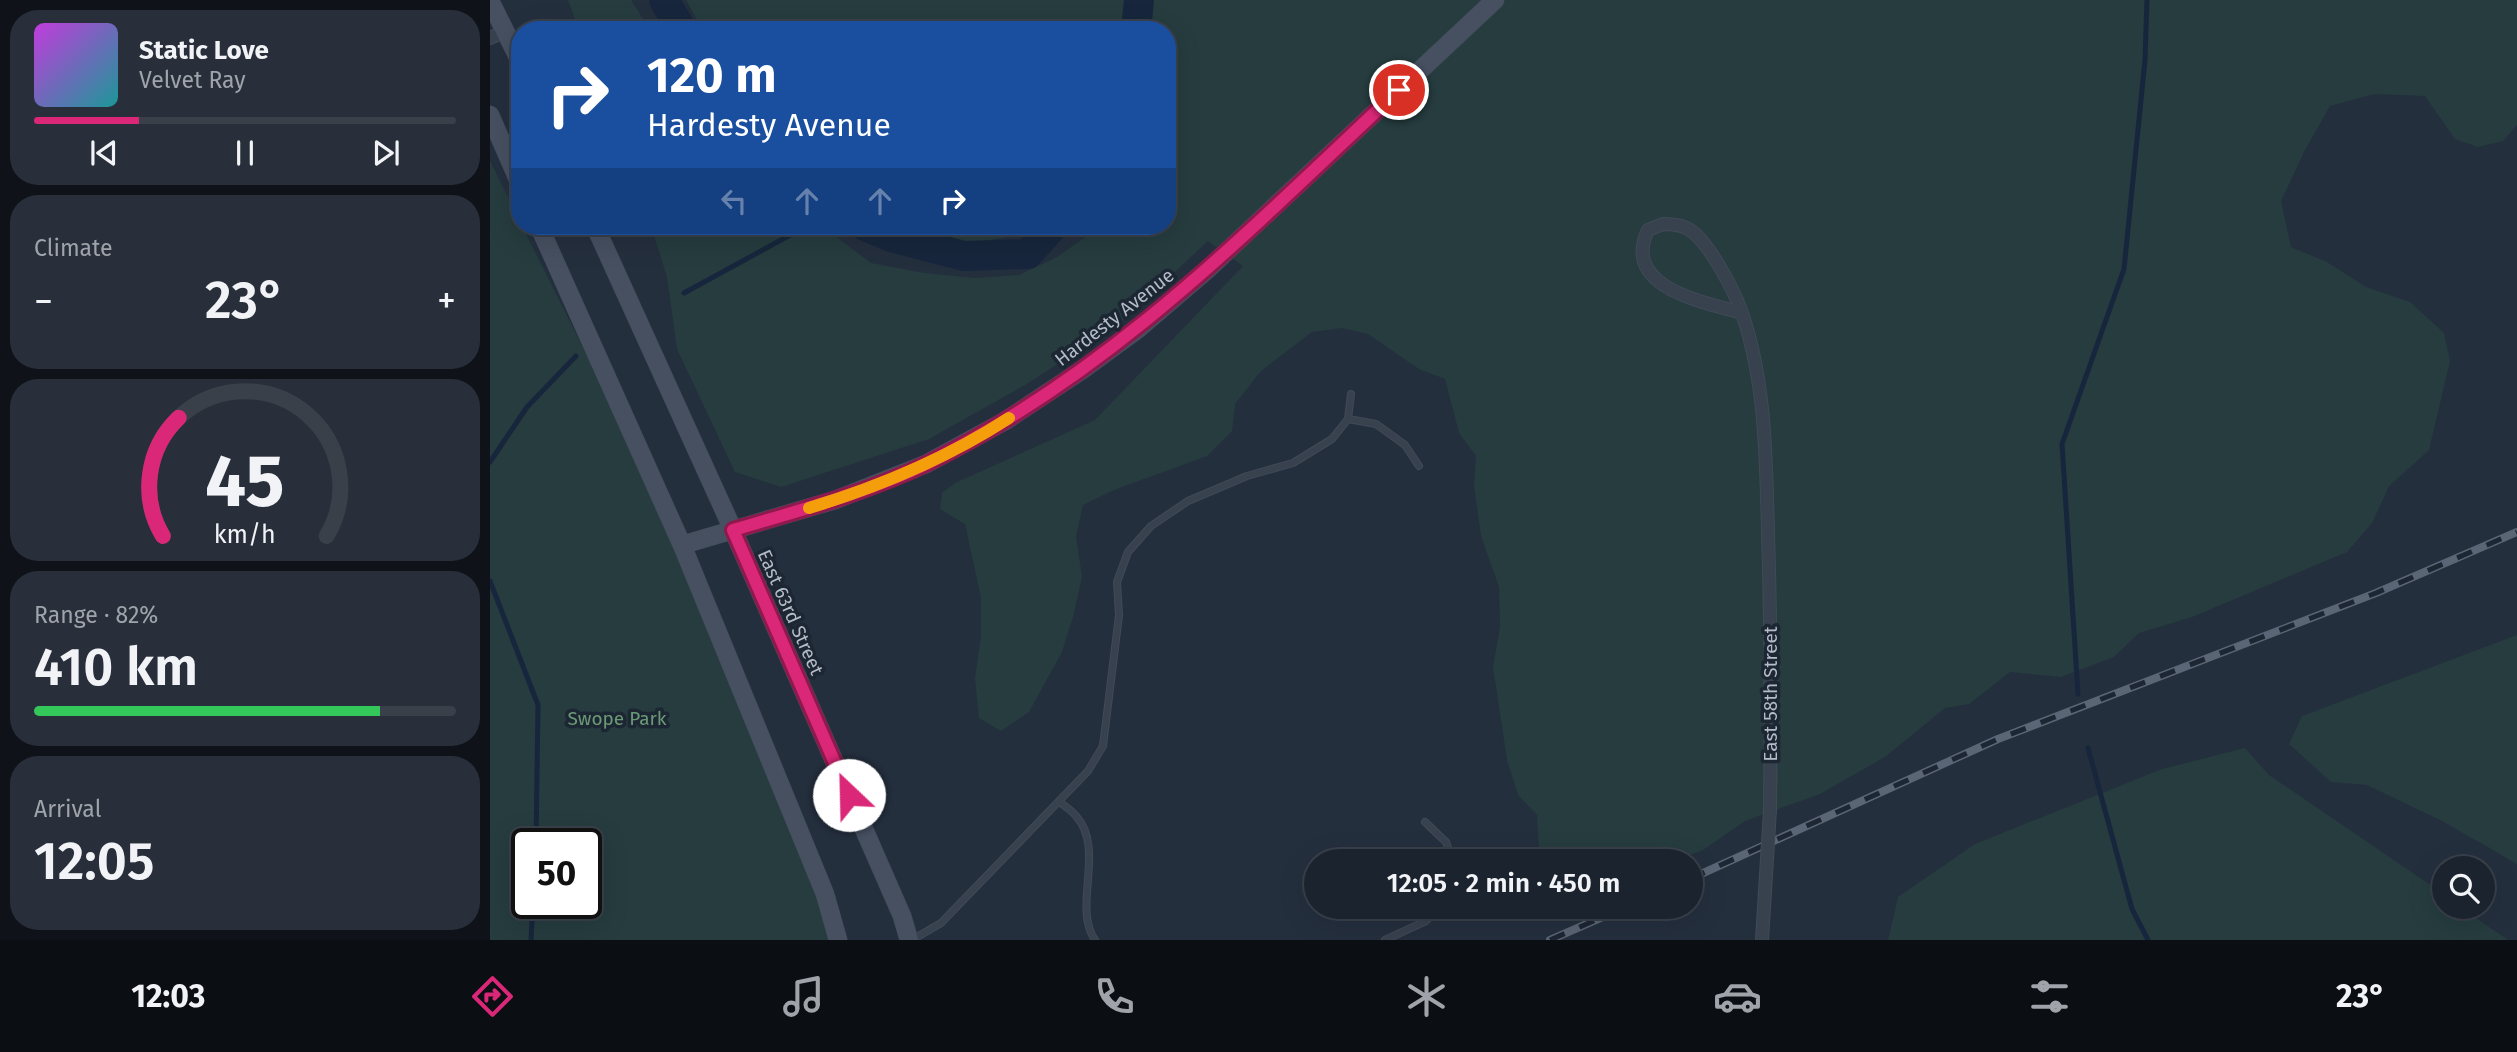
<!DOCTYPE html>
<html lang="en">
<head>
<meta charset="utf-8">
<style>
	body { margin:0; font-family:"Fira Sans",sans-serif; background:#282f3a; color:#f1f3f6; height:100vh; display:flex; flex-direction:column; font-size:26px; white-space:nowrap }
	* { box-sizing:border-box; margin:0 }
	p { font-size:23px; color:#a0a4aa }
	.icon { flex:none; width:38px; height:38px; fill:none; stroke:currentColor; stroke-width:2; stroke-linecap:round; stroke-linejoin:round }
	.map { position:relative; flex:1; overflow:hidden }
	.sheet { display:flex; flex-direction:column; gap:10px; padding:10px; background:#0f1319; width:490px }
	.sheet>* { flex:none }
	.hud { position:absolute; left:21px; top:21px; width:665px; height:214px; border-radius:28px; box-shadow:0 7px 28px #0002,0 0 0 2px #39404a; background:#1a4fa0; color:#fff; overflow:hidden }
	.controls { position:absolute; left:1942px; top:856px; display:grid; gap:14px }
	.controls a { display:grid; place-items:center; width:63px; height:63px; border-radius:50%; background:#1b232e; box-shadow:0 7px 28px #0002,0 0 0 2px #39404a; font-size:35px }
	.speed { position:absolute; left:21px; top:828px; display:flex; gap:14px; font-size:35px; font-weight:700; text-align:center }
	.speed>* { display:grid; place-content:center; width:91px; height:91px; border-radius:50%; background:#1b232e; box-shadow:0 7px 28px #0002,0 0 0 2px #39404a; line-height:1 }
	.speed .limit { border:4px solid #111; border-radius:10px; background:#fff; color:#111 }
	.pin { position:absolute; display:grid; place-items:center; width:60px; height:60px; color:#fff; margin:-30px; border:4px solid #fff; border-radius:50%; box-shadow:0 2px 7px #0007 }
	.me { position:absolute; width:77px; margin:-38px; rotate:336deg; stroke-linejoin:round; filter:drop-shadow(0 0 5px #0008) }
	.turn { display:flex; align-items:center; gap:24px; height:147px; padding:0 21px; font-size:32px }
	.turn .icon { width:91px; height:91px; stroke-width:2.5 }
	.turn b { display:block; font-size:49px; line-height:60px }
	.lanes { display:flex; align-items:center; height:66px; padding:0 21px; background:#0003; justify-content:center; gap:35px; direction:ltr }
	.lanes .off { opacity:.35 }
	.big { font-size:52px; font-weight:600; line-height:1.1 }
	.sheet .widget { flex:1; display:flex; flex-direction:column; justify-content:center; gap:10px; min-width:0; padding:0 24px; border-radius:28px; background:#282f3a }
	.sheet .dial { align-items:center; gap:0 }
	.dial svg { height:182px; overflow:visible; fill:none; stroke:#39404a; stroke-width:7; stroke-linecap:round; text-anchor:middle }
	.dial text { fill:#f1f3f6; stroke:none }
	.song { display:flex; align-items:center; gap:21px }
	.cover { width:84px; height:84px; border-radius:10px; background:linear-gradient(135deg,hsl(290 70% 55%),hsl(180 70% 35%)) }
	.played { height:7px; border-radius:4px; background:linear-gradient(90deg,#db2777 25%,#39404a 25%) }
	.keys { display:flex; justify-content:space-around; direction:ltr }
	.heat { display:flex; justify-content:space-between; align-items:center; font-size:38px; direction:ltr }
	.charge { height:10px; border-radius:5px; background:linear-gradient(90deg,#34c759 82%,#39404a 0) }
	.trip { position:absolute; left:814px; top:849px; width:399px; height:70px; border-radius:35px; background:#1b232e; box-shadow:0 7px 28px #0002,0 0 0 2px #39404a; font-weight:600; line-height:70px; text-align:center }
	.dock { display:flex; height:112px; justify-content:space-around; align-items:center; background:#0b0e12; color:#a0a4aa }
	.dock .icon { width:49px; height:49px }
	.dock .on { color:#db2777 }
	.dock b { font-size:32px; color:#f1f3f6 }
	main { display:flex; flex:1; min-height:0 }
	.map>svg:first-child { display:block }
	.green { fill:#263c3f; fill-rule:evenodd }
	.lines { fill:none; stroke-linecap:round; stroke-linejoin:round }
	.stream { stroke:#17263c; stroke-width:5 }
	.river { stroke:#17263c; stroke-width:30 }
	.lane-casing { stroke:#414a57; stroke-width:8 }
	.street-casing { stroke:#414a57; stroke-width:14 }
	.secondary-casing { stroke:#414a57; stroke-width:19 }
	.lane { stroke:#38414e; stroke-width:6 }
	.street { stroke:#38414e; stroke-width:12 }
	.secondary { stroke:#465061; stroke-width:18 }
	.rail-casing { stroke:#5a6575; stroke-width:8 }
	.rail { stroke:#1d2633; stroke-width:5; stroke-dasharray:16; stroke-linecap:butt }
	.street-bridge-casing { stroke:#414a57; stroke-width:14; stroke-linecap:butt }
	.street-bridge { stroke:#38414e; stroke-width:12 }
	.route-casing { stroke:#8e194d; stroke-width:18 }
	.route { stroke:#db2777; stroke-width:12 }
	.slow { stroke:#f59e0b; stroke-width:12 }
	.labels { text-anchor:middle; stroke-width:7; stroke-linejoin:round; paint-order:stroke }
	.street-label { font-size:19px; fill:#b4bcc9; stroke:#1d2633 }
	.park-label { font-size:19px; fill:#6b9a76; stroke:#1d2633 }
</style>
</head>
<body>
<main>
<section class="sheet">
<div class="widget">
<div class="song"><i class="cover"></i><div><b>Static Love</b><p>Velvet Ray</p></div></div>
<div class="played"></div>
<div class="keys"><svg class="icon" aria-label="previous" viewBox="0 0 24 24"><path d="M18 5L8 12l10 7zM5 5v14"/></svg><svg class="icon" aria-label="pause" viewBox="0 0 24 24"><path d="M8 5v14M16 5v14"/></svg><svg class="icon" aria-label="next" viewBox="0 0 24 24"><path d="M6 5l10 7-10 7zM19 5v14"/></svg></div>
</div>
<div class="widget"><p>Climate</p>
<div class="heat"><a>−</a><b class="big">23°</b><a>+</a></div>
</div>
<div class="widget dial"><svg viewBox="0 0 100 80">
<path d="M14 69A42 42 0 1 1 86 69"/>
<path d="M14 69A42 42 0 0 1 21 17" stroke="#db2777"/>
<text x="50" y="56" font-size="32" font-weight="700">45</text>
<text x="50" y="72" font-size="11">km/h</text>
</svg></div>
<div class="widget"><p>Range · 82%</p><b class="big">410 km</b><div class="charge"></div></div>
<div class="widget"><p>Arrival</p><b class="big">12:05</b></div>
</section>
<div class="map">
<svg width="2027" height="940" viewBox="0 0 2027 940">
	<rect width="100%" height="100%" fill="#242f3e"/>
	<path class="green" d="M 78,0 L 141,0 L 160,30 L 89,30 Z
		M 196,0 L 2027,0 L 2027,125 L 2013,141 L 1988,147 L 1965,139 L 1935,96 L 1884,94 L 1840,106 L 1815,150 L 1791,201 L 1801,247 L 1837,262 L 1876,287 L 1920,302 L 1954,333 L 1960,361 L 1939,450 L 1899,486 L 1882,523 L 1857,552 L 1702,617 L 1649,633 L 1624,657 L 1571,677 L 1520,672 L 1479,704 L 1455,708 L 1395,757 L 1330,794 L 1255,821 L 1213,850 L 1184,861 L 1045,861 L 1049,850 L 1047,815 L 1028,795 L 1017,760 L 1003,667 L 1010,627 L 1009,587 L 991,536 L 984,486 L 986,456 L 969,433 L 955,379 L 929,369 L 878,334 L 852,328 L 822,332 L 771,371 L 745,404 L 742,431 L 717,456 L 624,490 L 593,505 L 586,536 L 592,577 L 583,617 L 572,652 L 539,712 L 511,731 L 489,718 L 485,678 L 491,636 L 491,598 L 475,524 L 450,509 L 452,493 L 465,483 L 605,420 L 753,266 L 718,241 L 627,326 L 535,385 L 439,439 L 291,487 L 245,472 L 187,349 L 177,277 L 161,226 L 332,226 L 381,263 L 434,273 L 485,278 L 529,275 L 567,257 L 611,226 L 677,226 L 677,30 L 213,30 Z
		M 0,161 L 30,221 L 30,226 L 32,226 L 192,545 L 345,940 L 0,940 ZM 37,844 L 96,844 L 96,903 L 37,903 Z
		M 367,226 L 545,226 L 530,235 L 426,252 Z
		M 2027,635 L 2027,864 L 1954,822 L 1877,785 L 1841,782 L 1799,744 L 1812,716 Z
		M 1755,748 L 1779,775 L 1955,895 L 1955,906 L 1970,907 L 2018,940 L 1398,940 L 1408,897 L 1485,844 L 1672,769 Z"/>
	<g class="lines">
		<path class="stream" d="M 194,293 L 302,234 L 323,226
			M 0,462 L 37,407 L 86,356
			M 0,581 L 48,705 L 46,844
			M 1588,694 L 1572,444 L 1634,269 L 1655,60 L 1657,0
			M 1598,748 L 1642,909 L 1658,940
			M 41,940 L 43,903"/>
		<path class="river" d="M 174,0 L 192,30
			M 646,30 L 649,0
			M 375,226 L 401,237 L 474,256 L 538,254 L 563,226"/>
		<defs>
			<path id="lane" d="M 858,419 L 886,424 L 915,445 L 929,466
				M 569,801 C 574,806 581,810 586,816 C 616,849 582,907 605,940
				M 935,822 L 956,842 L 963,861
				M 422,940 L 451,923 L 598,771 L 613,746 L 629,615 L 627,582 L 638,552 L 661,526 L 698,501 L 757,476 L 803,463 L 842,439 L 858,419 L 861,394
				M 895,940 L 936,921 L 951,906"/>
			<path id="street" d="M 0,38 L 16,31
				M 1173,224 C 1183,224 1196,225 1204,233 C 1221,247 1245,292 1252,313 C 1214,302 1131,288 1158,230 Z
				M 1252,313 C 1276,383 1276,460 1278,533 C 1281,626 1281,718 1280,810
				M 1272,940 L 1276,875"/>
			<path id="secondary" d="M 0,1 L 30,61
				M 0,115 L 30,184
				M 49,226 L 192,545 L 335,894 L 348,940
				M 105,226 L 243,530 L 412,916 L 419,940
				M 192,545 L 345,500 L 436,464 L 515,421 L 592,370 L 648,329 L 718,269 L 1005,0"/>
		</defs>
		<use href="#lane" class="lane-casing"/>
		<use href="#street" class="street-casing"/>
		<use href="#secondary" class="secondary-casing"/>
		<use href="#lane" class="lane"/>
		<use href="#street" class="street"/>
		<use href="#secondary" class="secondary"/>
		<defs>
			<path id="rail" d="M 1200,879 L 1508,739 L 1886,593 L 2027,532
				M 1060,940 L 1138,906"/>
		</defs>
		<use href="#rail" class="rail-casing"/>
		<use href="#rail" class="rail"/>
		<defs>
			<path id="street-bridge" d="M 1276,875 L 1280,810"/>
		</defs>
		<use href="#street-bridge" class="street-bridge-casing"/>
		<use href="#street-bridge" class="street-bridge"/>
	</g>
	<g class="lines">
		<defs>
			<path id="route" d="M 359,795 L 243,530 C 308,511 376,493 438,463 C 624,371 760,229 909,90"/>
		</defs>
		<use href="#route" class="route-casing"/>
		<use href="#route" class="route"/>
		<path class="slow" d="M 319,508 C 388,487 459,457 519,418"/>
	</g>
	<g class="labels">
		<g class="street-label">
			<text transform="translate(624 317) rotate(-38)" y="7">Hardesty Avenue</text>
			<text transform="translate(301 612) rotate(66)" y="7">East 63rd Street</text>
			<text transform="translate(1280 694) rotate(-90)" y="7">East 58th Street</text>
		</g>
		<g class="park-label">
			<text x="127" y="725">Swope Park</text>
		</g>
	</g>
</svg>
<div class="controls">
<a><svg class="icon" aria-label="search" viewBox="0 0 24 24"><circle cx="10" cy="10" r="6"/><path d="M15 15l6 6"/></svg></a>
</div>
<div class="speed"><div class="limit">50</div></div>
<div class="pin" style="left:909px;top:90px;background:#d93025"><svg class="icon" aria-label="arrive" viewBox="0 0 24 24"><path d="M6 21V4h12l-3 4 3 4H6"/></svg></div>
<svg class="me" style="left:359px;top:795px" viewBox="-20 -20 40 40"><circle r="19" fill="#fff"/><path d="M0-13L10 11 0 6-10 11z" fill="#db2777"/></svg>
<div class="trip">12:05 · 2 min · 450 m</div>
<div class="hud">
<div class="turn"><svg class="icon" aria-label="right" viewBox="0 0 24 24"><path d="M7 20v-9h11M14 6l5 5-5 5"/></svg><div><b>120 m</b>Hardesty Avenue</div></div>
<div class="lanes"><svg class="icon off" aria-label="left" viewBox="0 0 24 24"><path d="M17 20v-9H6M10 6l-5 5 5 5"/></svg><svg class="icon off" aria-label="ahead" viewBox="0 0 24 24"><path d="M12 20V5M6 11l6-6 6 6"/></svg><svg class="icon off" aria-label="ahead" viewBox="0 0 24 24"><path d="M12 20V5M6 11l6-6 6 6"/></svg><svg class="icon" aria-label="right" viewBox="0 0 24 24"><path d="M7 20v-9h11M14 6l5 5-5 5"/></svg></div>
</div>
</div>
</main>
<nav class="dock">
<b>12:03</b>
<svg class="icon on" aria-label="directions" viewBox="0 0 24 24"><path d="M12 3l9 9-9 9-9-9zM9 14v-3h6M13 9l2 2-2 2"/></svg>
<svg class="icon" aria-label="music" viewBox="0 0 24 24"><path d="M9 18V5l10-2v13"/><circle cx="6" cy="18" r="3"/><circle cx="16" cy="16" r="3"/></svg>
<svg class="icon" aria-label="phone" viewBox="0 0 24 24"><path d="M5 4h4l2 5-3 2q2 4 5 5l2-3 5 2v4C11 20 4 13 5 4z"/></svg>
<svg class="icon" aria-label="climate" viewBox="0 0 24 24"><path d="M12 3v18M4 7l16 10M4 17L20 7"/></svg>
<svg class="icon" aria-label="car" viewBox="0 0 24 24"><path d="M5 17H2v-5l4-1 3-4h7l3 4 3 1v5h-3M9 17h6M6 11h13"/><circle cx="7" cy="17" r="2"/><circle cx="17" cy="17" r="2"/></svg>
<svg class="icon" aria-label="filters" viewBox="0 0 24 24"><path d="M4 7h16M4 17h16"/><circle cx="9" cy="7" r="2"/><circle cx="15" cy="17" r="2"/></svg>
<b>23°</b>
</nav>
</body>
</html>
